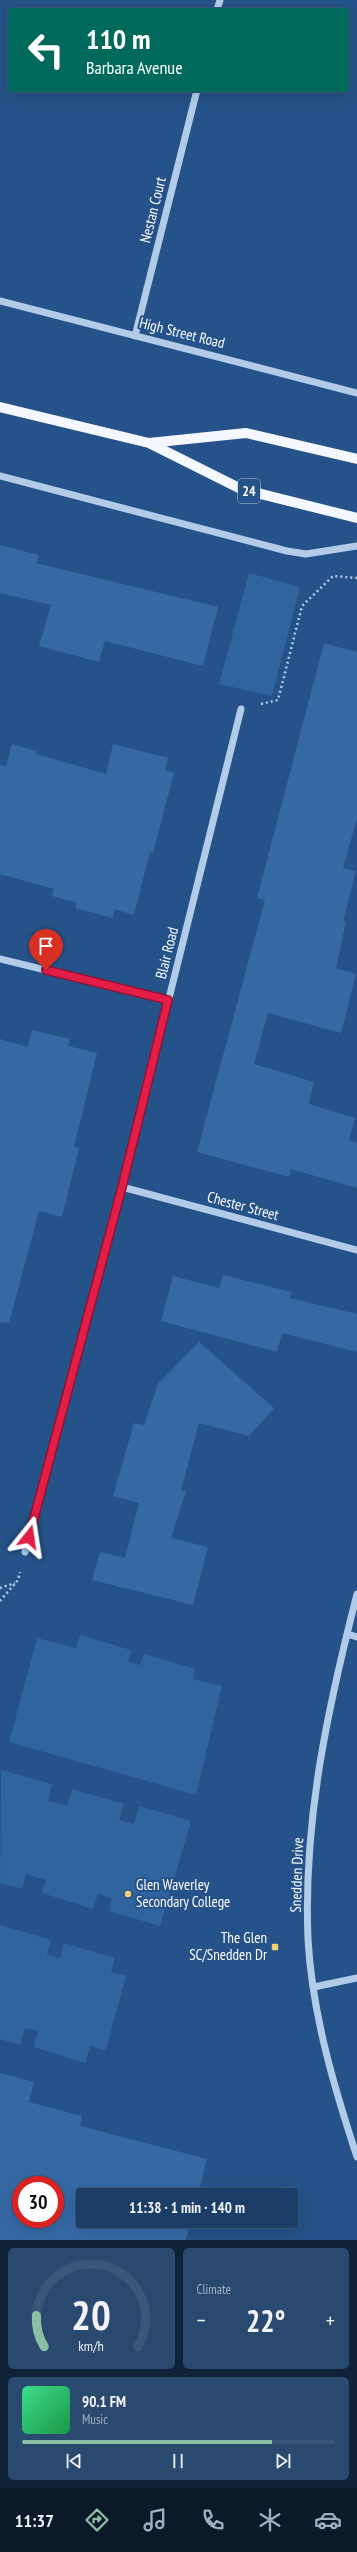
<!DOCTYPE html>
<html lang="en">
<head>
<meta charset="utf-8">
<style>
	body { margin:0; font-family:"PT Sans Narrow",sans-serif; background:#29496f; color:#f1f3f6; height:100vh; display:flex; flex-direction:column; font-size:15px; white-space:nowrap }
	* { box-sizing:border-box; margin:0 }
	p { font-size:13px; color:#a0aebf }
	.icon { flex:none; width:22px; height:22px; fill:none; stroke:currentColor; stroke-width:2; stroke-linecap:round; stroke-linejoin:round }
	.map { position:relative; height:2240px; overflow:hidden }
	.drawer { display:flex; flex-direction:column; gap:8px; padding:8px; background:#0f2238; flex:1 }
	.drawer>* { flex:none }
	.banner { position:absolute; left:8px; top:8px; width:341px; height:84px; border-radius:4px; box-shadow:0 4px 16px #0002,0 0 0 1px #3a577a; background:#00695c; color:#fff; overflow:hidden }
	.speed { position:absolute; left:12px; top:2176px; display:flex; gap:8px; font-size:20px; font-weight:700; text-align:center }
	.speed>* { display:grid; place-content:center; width:52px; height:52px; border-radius:50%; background:#1c3e66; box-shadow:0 4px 16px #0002,0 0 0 1px #3a577a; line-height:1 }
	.speed .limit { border:6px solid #d22; background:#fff; color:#111 }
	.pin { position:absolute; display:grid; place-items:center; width:34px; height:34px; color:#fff; margin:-41px -17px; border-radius:50% 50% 50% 0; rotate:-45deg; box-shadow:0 0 4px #0007 }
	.pin .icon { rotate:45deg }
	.me { position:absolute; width:44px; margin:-22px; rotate:15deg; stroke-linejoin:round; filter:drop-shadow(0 0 3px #0008) }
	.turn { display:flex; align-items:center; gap:14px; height:84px; padding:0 12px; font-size:18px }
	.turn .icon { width:52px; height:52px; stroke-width:2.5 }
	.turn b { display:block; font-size:28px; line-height:34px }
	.big { font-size:30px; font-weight:800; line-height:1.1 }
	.drawer .card { flex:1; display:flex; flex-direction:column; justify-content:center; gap:6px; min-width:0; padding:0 14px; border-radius:6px; background:#29496f }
	.drawer .dial { align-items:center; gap:0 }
	.dial svg { height:104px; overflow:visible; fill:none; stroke:#3a577a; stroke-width:7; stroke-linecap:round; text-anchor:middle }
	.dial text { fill:#f1f3f6; stroke:none }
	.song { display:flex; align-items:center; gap:12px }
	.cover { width:48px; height:48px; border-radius:6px; background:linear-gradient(135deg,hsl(150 70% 55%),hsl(140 70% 35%)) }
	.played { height:4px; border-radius:2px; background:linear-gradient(90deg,#8abfa5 80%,#3a577a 80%) }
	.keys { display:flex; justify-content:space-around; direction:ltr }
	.heat { display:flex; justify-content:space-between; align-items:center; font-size:22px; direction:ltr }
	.drawer .tiles { flex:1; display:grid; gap:8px; grid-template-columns:1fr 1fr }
	.card:last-child { grid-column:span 2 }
	.trip { position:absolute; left:76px; top:2188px; width:222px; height:40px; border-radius:4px; background:#1c3e66; box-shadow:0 4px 16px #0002,0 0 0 1px #3a577a; font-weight:800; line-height:40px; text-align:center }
	.tabs { display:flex; height:64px; justify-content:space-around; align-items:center; background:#0b1929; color:#a0aebf }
	.tabs .icon { width:28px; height:28px }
	.tabs .selected { color:#8abfa5 }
	.tabs b { font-size:18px; color:#f1f3f6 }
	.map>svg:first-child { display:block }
	.green { fill:#30649f }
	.building { fill:#3669a4; fill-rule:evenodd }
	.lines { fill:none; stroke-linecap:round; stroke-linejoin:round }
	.path { stroke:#b1cbe9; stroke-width:2.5; stroke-dasharray:2 3; stroke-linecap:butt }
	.minor { stroke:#b1cbe9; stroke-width:7 }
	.major { stroke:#f4f8fe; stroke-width:10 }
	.route-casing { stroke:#92132f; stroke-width:10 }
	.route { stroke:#e11d48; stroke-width:7 }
	.poi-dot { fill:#f2cc76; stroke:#255288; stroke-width:1.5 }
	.labels { text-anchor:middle; stroke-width:4; stroke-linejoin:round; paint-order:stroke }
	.shield { fill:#255288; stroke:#becbdb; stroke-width:1 }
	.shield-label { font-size:14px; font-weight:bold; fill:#fff }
	.street-label { font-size:15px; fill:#fff; stroke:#255288 }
	.poi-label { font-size:15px; fill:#fff; stroke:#255288; text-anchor:start }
</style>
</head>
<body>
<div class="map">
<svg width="357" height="2240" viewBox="0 0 357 2240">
	<rect width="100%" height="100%" fill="#255288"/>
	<path class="green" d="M 249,573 L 300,587 L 272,696 L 219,684 Z
		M 80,1635 L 131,1650 L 128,1662 L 140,1665 L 144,1654 L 195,1669 L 193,1679 L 222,1686 L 196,1795 L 9,1742 L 37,1638 L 76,1648 Z
		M 1,1770 L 52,1784 L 48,1801 L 67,1806 L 72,1789 L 124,1804 L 119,1820 L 134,1824 L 139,1806 L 191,1821 L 160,1926 L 109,1911 L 112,1898 L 98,1894 L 93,1909 L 42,1893 L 46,1880 L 26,1874 L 22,1889 L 0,1883 Z
		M 0,1925 L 51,1940 L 47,1955 L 60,1958 L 64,1943 L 115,1958 L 111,1972 L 126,1976 L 106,2050 L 90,2046 L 85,2063 L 34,2047 L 38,2031 L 25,2028 L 20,2045 L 0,2039 Z"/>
	<path class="building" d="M 0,545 L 39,555 L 36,563 L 218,607 L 203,666 L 105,641 L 99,662 L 39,646 L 51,605 L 0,593 Z
		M 324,643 L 357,652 L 357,819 L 343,868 L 356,871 L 343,921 L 346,922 L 336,968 L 356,974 L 341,1033 L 268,1013 L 254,1064 L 314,1082 L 309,1104 L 355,1118 L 349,1140 L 357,1143 L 357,1188 L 291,1169 L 289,1177 L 197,1152 L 265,900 L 257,898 Z
		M 12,744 L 36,751 L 36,754 L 106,774 L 113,744 L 168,758 L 165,770 L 174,773 L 153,853 L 150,852 L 134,915 L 114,909 L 113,918 L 75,908 L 77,903 L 52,896 L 54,889 L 0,874 L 0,765 L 6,766 Z
		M 32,1030 L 70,1039 L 68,1046 L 97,1053 L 74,1147 L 79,1148 L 62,1217 L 39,1211 L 9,1323 L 0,1322 L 0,1039 L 28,1047 Z
		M 223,1275 L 292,1292 L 290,1298 L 357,1314 L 357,1352 L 282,1333 L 277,1352 L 161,1321 L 173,1276 L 219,1288 Z
		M 199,1342 L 274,1408 L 249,1436 L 199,1423 L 181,1490 L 186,1491 L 171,1538 L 208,1547 L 193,1605 L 92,1580 L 100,1552 L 125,1558 L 139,1503 L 113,1496 L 134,1423 L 144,1425 L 158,1384 Z
		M 0,2073 L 34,2082 L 29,2102 L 82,2116 L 80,2126 L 207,2159 L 198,2195 L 83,2195 L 83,2221 L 191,2221 L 186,2240 L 0,2240 ZM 21,2185 L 55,2185 L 55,2219 L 21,2219 Z"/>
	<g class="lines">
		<path class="path" d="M 261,704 L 278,700 L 302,606 L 333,576 L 357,578
			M 0,1588 L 15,1583
			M 0,1601 L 18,1580 L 20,1572"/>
		<path class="minor" d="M 217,10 L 220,0
			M 0,301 L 357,393
			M 135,336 L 197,90
			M 0,476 L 287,551 L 306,554 L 357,546
			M 0,959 L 168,1000
			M 122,1187 L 357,1250
			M 25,1552 L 122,1187 L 241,709
			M 357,1594 C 328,1707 303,1821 308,1939 C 312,2013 334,2087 357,2157
			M 347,1634 L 357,1637
			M 314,1987 L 357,1978"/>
		<path class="major" d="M 0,407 L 149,443 L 241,489 L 357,518
			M 149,443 L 246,433 L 357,459"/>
	</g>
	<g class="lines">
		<defs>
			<path id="route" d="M 29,1537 L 122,1187 L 168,1000 L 46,970"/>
		</defs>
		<use href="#route" class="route-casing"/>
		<use href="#route" class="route"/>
	</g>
	<g class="poi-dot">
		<circle cx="128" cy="1894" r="4"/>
		<rect x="271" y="1943" width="8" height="8" rx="2"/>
	</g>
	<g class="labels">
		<rect class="shield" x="238" y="479" width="22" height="24" rx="3"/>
		<g class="shield-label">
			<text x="249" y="496">24</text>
		</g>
		<g class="street-label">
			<text transform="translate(153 210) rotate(-76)" y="5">Nestan Court</text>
			<text transform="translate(182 333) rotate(14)" y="5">High Street Road</text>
			<text transform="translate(167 953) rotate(-76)" y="5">Blair Road</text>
			<text transform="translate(243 1206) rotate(15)" y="5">Chester Street</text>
			<text transform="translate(297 1875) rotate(-88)" y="5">Snedden Drive</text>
		</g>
		<g class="poi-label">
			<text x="136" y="1890">Glen Waverley<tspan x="136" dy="17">Secondary College</tspan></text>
			<text x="267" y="1943" text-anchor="end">The Glen<tspan x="267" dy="17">SC/Snedden Dr</tspan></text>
		</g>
	</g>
</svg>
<div class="speed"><div class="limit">30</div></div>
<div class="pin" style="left:46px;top:970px;background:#d93025"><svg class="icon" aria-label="arrive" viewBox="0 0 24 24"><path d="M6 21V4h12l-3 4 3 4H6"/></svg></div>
<svg class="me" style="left:29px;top:1537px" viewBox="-20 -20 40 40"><path d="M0-17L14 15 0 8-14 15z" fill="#e11d48" stroke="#fff" stroke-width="4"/></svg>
<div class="trip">11:38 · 1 min · 140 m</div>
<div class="banner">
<div class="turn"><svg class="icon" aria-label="left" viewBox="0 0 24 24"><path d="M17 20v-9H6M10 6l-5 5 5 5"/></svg><div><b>110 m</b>Barbara Avenue</div></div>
</div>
</div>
<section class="drawer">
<div class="tiles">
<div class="card dial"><svg viewBox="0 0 100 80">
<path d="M14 69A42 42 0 1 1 86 69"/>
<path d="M14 69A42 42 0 0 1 8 45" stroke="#8abfa5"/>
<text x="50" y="56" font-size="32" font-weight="700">20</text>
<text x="50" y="72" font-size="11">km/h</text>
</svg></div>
<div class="card"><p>Climate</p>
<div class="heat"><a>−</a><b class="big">22°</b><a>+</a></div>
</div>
<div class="card">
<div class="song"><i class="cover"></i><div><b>90.1 FM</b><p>Music</p></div></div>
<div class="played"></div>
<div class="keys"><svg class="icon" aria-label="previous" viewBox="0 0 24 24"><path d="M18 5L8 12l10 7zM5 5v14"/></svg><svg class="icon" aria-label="pause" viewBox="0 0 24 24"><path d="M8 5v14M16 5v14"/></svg><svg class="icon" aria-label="next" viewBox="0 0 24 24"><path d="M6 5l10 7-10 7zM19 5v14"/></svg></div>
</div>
</div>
</section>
<nav class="tabs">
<b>11:37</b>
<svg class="icon selected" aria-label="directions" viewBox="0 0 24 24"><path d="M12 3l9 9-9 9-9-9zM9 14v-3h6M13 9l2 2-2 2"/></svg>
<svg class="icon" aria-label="music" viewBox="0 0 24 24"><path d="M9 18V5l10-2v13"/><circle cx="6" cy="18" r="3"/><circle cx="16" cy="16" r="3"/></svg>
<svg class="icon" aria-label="phone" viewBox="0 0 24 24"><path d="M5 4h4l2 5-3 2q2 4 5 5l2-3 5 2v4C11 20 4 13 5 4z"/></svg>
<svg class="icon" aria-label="climate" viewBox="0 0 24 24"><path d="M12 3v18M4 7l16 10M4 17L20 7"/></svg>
<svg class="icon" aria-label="car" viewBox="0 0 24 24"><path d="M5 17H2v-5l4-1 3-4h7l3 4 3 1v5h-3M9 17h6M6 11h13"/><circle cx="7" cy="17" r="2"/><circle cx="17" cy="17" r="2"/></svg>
</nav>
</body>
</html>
